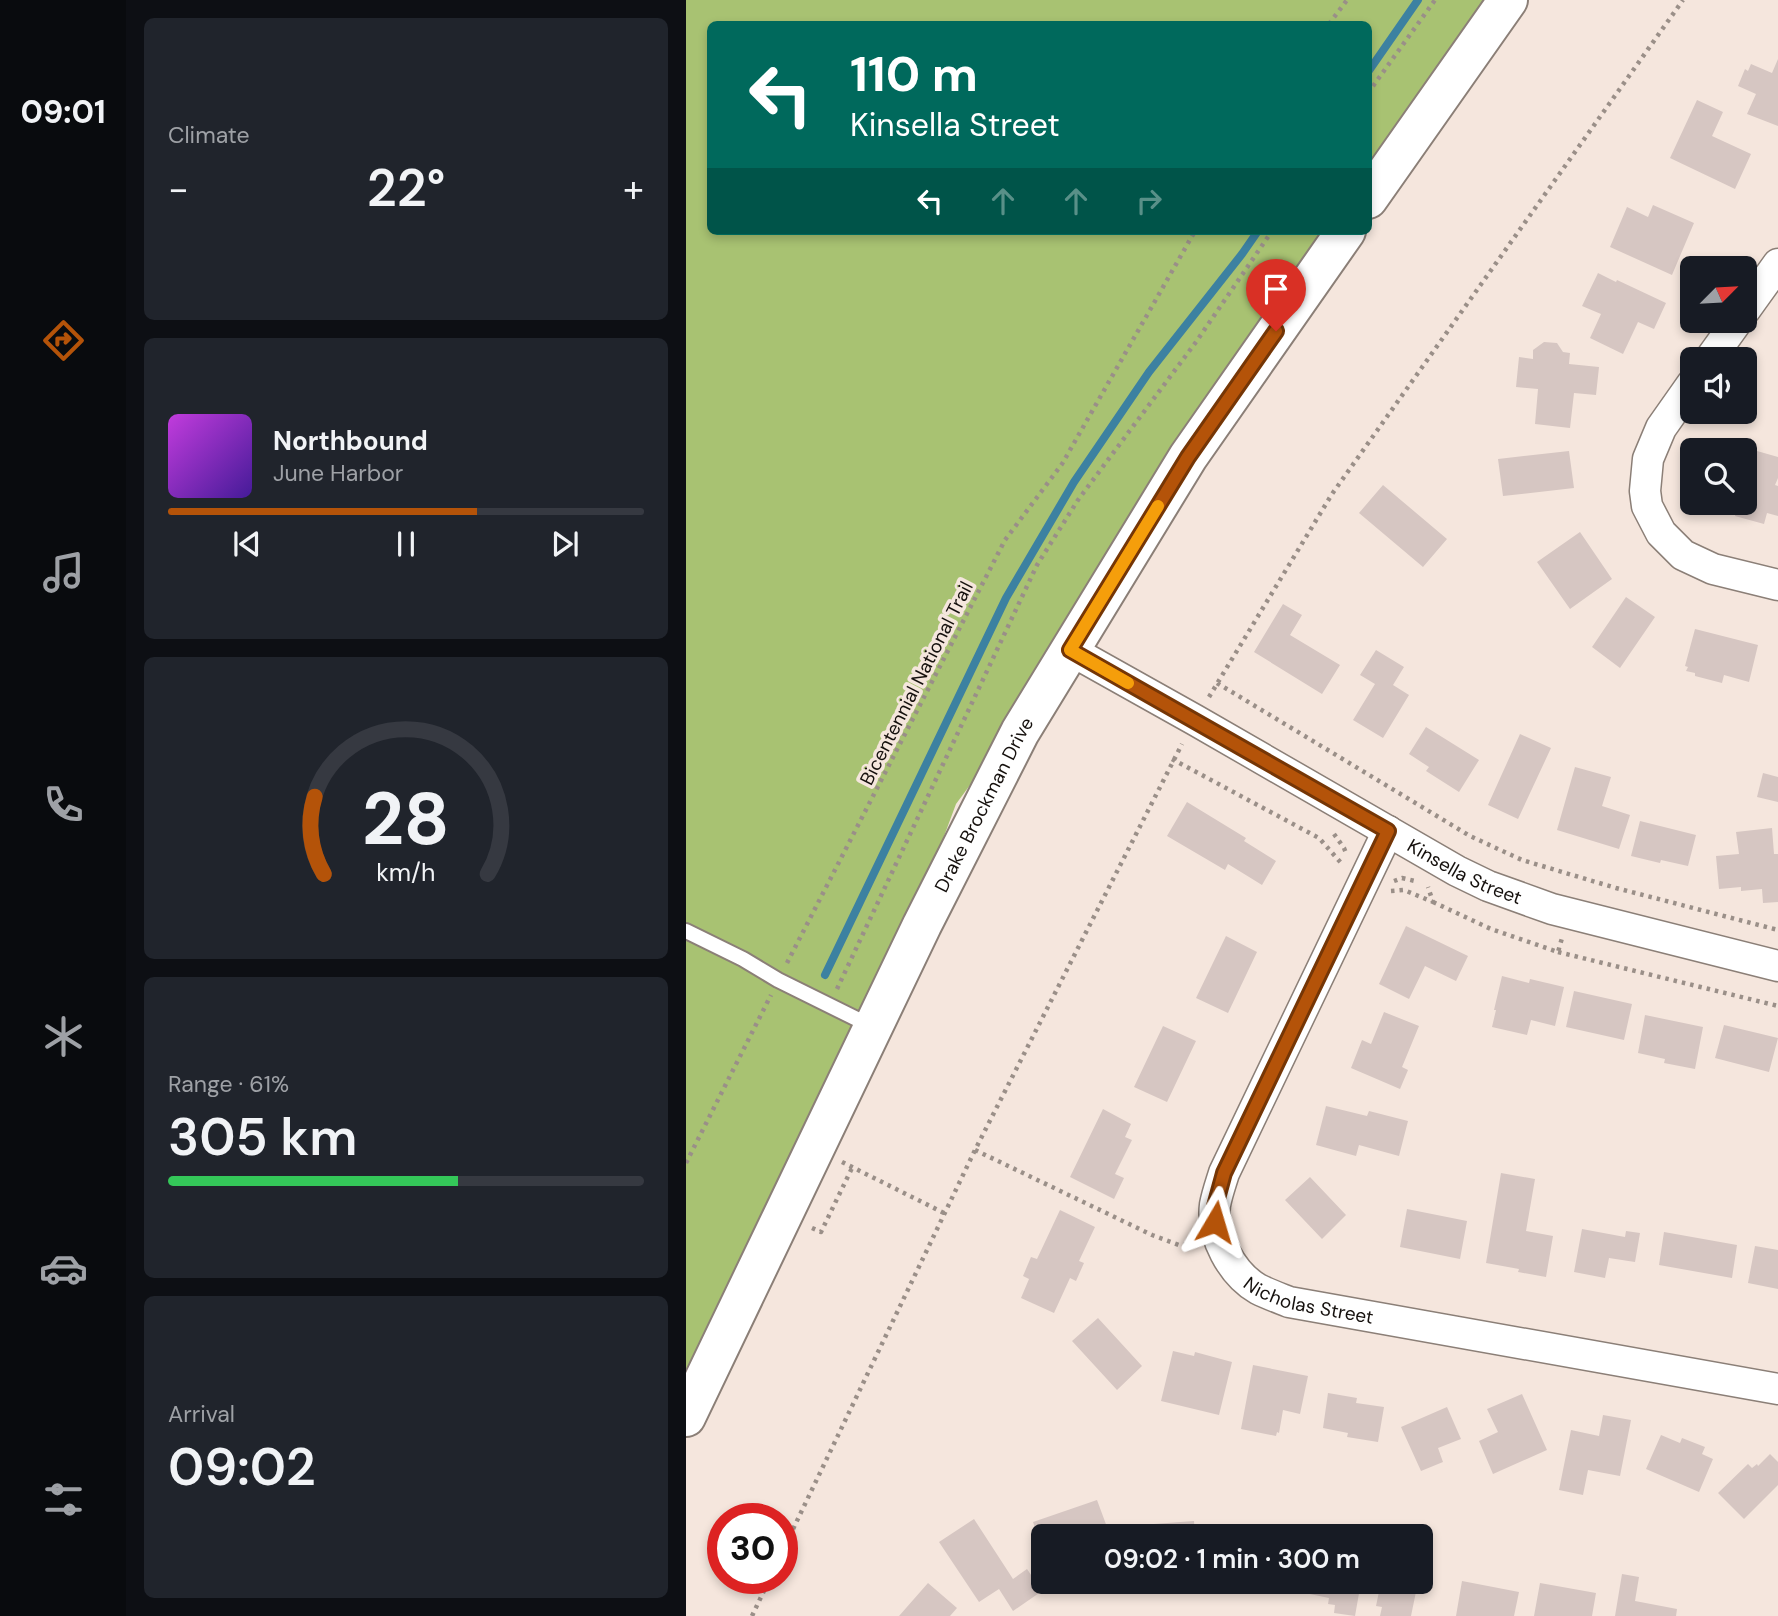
<!DOCTYPE html>
<html lang="en">
<head>
<meta charset="utf-8">
<style>
	body { margin:0; font-family:"DM Sans",sans-serif; background:#20242c; color:#f1f3f6; height:100vh; display:flex; flex-direction:column; font-size:26px; white-space:nowrap }
	* { box-sizing:border-box; margin:0 }
	p { font-size:23px; color:#9ea1a6 }
	.icon { flex:none; width:38px; height:38px; fill:none; stroke:currentColor; stroke-width:2; stroke-linecap:round; stroke-linejoin:round }
	.map { position:relative; flex:1; overflow:hidden }
	.details { display:flex; flex-direction:column; gap:18px; padding:18px; background:#0d0f14; width:560px }
	.details>* { flex:none }
	.guide { position:absolute; left:21px; top:21px; width:665px; height:214px; border-radius:10px; box-shadow:0 4px 10px #0003; background:#00695c; color:#fff; overflow:hidden }
	.needle { width:46px; rotate:66deg }
	.fabs { position:absolute; left:994px; top:256px; display:grid; gap:14px }
	.fabs a { display:grid; place-items:center; width:77px; height:77px; border-radius:10px; background:#171b24; box-shadow:0 4px 10px #0003; font-size:35px }
	.speed { position:absolute; left:21px; top:1503px; display:flex; gap:14px; font-size:35px; font-weight:700; text-align:center }
	.speed>* { display:grid; place-content:center; width:91px; height:91px; border-radius:50%; background:#171b24; box-shadow:0 4px 10px #0003; line-height:1 }
	.speed .limit { border:10px solid #d22; background:#fff; color:#111 }
	.pin { position:absolute; display:grid; place-items:center; width:60px; height:60px; color:#fff; margin:-72px -30px; border-radius:50% 50% 50% 0; rotate:-45deg; box-shadow:0 0 7px #0007 }
	.pin .icon { rotate:45deg }
	.me { position:absolute; width:77px; margin:-38px; rotate:7deg; stroke-linejoin:round; filter:drop-shadow(0 0 5px #0008) }
	.turn { display:flex; align-items:center; gap:24px; height:147px; padding:0 28px; font-size:32px }
	.turn .icon { width:91px; height:91px; stroke-width:2.5 }
	.turn b { display:block; font-size:49px; line-height:60px }
	.lanes { display:flex; align-items:center; height:66px; padding:0 28px; background:#0003; justify-content:center; gap:35px; direction:ltr }
	.lanes .off { opacity:.35 }
	.big { font-size:52px; font-weight:600; line-height:1.1 }
	.details .card { flex:1; display:flex; flex-direction:column; justify-content:center; gap:10px; min-width:0; padding:0 24px; border-radius:10px; background:#20242c }
	.details .dial { align-items:center; gap:0 }
	.dial svg { height:182px; overflow:visible; fill:none; stroke:#363941; stroke-width:7; stroke-linecap:round; text-anchor:middle }
	.dial text { fill:#f1f3f6; stroke:none }
	.song { display:flex; align-items:center; gap:21px }
	.cover { width:84px; height:84px; border-radius:10px; background:linear-gradient(135deg,hsl(290 70% 55%),hsl(260 70% 35%)) }
	.played { height:7px; border-radius:4px; background:linear-gradient(90deg,#b45309 65%,#363941 65%) }
	.keys { display:flex; justify-content:space-around; direction:ltr }
	.heat { display:flex; justify-content:space-between; align-items:center; font-size:38px; direction:ltr }
	.charge { height:10px; border-radius:5px; background:linear-gradient(90deg,#34c759 61%,#363941 0) }
	.trip { position:absolute; left:345px; top:1524px; width:402px; height:70px; border-radius:10px; background:#171b24; box-shadow:0 4px 10px #0003; font-weight:600; line-height:70px; text-align:center }
	main { display:flex; flex:1; min-height:0 }
	.menu { display:flex; flex-direction:column; width:126px; justify-content:space-around; align-items:center; background:#090b0e; color:#9ea1a6 }
	.menu .icon { width:49px; height:49px }
	.menu .active { color:#b45309 }
	.menu b { font-size:32px; color:#f1f3f6 }
	.map>svg:first-child { display:block }
	.green { fill:#a8c272 }
	.lines { fill:none; stroke-linecap:round; stroke-linejoin:round }
	.stream { stroke:#3c81a1; stroke-width:8 }
	.building { fill:#d6c6c2 }
	.service-casing { stroke:#8b7f77; stroke-width:18 }
	.minor-casing { stroke:#8b7f77; stroke-width:33 }
	.secondary-casing { stroke:#8b7f77; stroke-width:42 }
	.path { stroke:#9a8f88; stroke-width:4.5; stroke-dasharray:3.5 5; stroke-linecap:butt }
	.service { stroke:#fff; stroke-width:14 }
	.minor { stroke:#fff; stroke-width:30 }
	.secondary { stroke:#fff; stroke-width:38 }
	.route-casing { stroke:#753606; stroke-width:18 }
	.route { stroke:#b45309; stroke-width:12 }
	.slow { stroke:#f59e0b; stroke-width:12 }
	.labels { text-anchor:middle; stroke-width:7; stroke-linejoin:round; paint-order:stroke }
	.street-label { font-size:19px; fill:#15100d; stroke:#f5e6dd }
</style>
</head>
<body>
<main>
<nav class="menu">
<b>09:01</b>
<svg class="icon active" aria-label="directions" viewBox="0 0 24 24"><path d="M12 3l9 9-9 9-9-9zM9 14v-3h6M13 9l2 2-2 2"/></svg>
<svg class="icon" aria-label="music" viewBox="0 0 24 24"><path d="M9 18V5l10-2v13"/><circle cx="6" cy="18" r="3"/><circle cx="16" cy="16" r="3"/></svg>
<svg class="icon" aria-label="phone" viewBox="0 0 24 24"><path d="M5 4h4l2 5-3 2q2 4 5 5l2-3 5 2v4C11 20 4 13 5 4z"/></svg>
<svg class="icon" aria-label="climate" viewBox="0 0 24 24"><path d="M12 3v18M4 7l16 10M4 17L20 7"/></svg>
<svg class="icon" aria-label="car" viewBox="0 0 24 24"><path d="M5 17H2v-5l4-1 3-4h7l3 4 3 1v5h-3M9 17h6M6 11h13"/><circle cx="7" cy="17" r="2"/><circle cx="17" cy="17" r="2"/></svg>
<svg class="icon" aria-label="filters" viewBox="0 0 24 24"><path d="M4 7h16M4 17h16"/><circle cx="9" cy="7" r="2"/><circle cx="15" cy="17" r="2"/></svg>
</nav>
<section class="details">
<div class="card"><p>Climate</p>
<div class="heat"><a>−</a><b class="big">22°</b><a>+</a></div>
</div>
<div class="card">
<div class="song"><i class="cover"></i><div><b>Northbound</b><p>June Harbor</p></div></div>
<div class="played"></div>
<div class="keys"><svg class="icon" aria-label="previous" viewBox="0 0 24 24"><path d="M18 5L8 12l10 7zM5 5v14"/></svg><svg class="icon" aria-label="pause" viewBox="0 0 24 24"><path d="M8 5v14M16 5v14"/></svg><svg class="icon" aria-label="next" viewBox="0 0 24 24"><path d="M6 5l10 7-10 7zM19 5v14"/></svg></div>
</div>
<div class="card dial"><svg viewBox="0 0 100 80">
<path d="M14 69A42 42 0 1 1 86 69"/>
<path d="M14 69A42 42 0 0 1 10 35" stroke="#b45309"/>
<text x="50" y="56" font-size="32" font-weight="700">28</text>
<text x="50" y="72" font-size="11">km/h</text>
</svg></div>
<div class="card"><p>Range · 61%</p><b class="big">305 km</b><div class="charge"></div></div>
<div class="card"><p>Arrival</p><b class="big">09:02</b></div>
</section>
<div class="map">
<svg width="1092" height="1616" viewBox="0 0 1092 1616">
	<rect width="100%" height="100%" fill="#f5e6dd"/>
	<path class="green" d="M 0,0 L 825,0 L 683,200 L 682,24 L 24,24 L 24,231 L 660,231 L 384,650 L 270,804 L 187,1027 L 0,1417 Z"/>
	<g class="lines">
		<path class="stream" d="M 682,72 L 732,0
			M 139,975 L 320,598 L 388,482 L 463,372 L 556,254 L 572,231"/>
	</g>
	<path class="building" d="M 1092,59 L 1092,126 L 1061,114 L 1070,94 L 1052,86 L 1059,69 L 1062,71 L 1065,64 L 1086,73 Z
		M 1011,100 L 1037,112 L 1026,136 L 1065,154 L 1049,189 L 984,158 Z
		M 967,205 L 1008,223 L 986,275 L 924,247 L 941,207 L 962,217 Z
		M 912,273 L 930,282 L 931,280 L 980,303 L 968,329 L 952,322 L 937,354 L 904,338 L 915,314 L 896,306 Z
		M 858,342 L 871,343 L 877,352 L 884,353 L 883,364 L 913,367 L 910,395 L 888,393 L 884,428 L 849,424 L 852,389 L 830,387 L 833,357 L 847,359 L 847,350 Z
		M 1043,443 L 1092,457 L 1092,478 L 1089,485 L 1092,486 L 1092,516 L 1081,513 L 1078,524 L 1049,516 L 1053,502 L 1059,502 L 1059,450 L 1042,450 Z
		M 883,451 L 888,488 L 817,496 L 812,459 Z
		M 697,485 L 761,539 L 737,567 L 673,513 Z
		M 894,532 L 926,579 L 884,609 L 851,562 Z
		M 940,597 L 969,617 L 934,668 L 906,647 Z
		M 597,604 L 616,615 L 604,635 L 654,665 L 636,694 L 568,652 Z
		M 1009,629 L 1072,645 L 1063,682 L 1038,675 L 1036,683 L 1009,676 L 1009,673 L 1000,671 L 1002,667 L 999,666 Z
		M 690,650 L 718,667 L 707,685 L 723,695 L 697,738 L 667,720 L 689,684 L 674,675 Z
		M 740,727 L 793,760 L 773,792 L 740,771 L 743,767 L 723,754 Z
		M 834,734 L 865,748 L 832,819 L 802,805 Z
		M 889,767 L 925,777 L 916,806 L 944,815 L 933,849 L 871,830 Z
		M 1077,773 L 1092,777 L 1092,802 L 1071,797 Z
		M 501,802 L 560,838 L 558,841 L 590,861 L 576,885 L 542,864 L 539,870 L 481,836 Z
		M 954,821 L 1010,835 L 1002,866 L 975,860 L 974,863 L 945,856 Z
		M 1086,828 L 1088,854 L 1092,854 L 1092,902 L 1077,903 L 1076,889 L 1055,891 L 1055,887 L 1033,889 L 1030,856 L 1053,854 L 1050,832 Z
		M 720,926 L 782,956 L 770,981 L 739,966 L 723,999 L 693,984 Z
		M 540,936 L 571,952 L 542,1013 L 510,998 Z
		M 816,976 L 843,983 L 844,979 L 878,987 L 869,1026 L 845,1020 L 841,1035 L 806,1027 L 810,1010 L 808,1010 Z
		M 888,991 L 946,1004 L 938,1040 L 880,1027 Z
		M 698,1012 L 733,1026 L 716,1067 L 722,1070 L 714,1089 L 665,1068 L 676,1040 L 685,1044 Z
		M 959,1015 L 1017,1027 L 1009,1069 L 978,1063 L 979,1059 L 952,1053 Z
		M 1038,1025 L 1092,1038 L 1083,1072 L 1029,1058 Z
		M 477,1026 L 510,1041 L 481,1102 L 448,1087 Z
		M 640,1106 L 681,1116 L 683,1111 L 722,1121 L 713,1156 L 673,1145 L 670,1156 L 630,1145 Z
		M 417,1109 L 445,1124 L 439,1137 L 446,1140 L 429,1174 L 438,1178 L 428,1199 L 384,1177 Z
		M 815,1173 L 849,1179 L 840,1231 L 867,1236 L 860,1277 L 832,1272 L 833,1269 L 800,1263 Z
		M 624,1177 L 660,1215 L 636,1239 L 599,1200 Z
		M 721,1209 L 781,1221 L 774,1259 L 714,1247 Z
		M 374,1210 L 409,1227 L 393,1261 L 398,1263 L 390,1281 L 384,1278 L 368,1313 L 335,1298 L 343,1279 L 337,1276 L 345,1257 L 351,1259 Z
		M 896,1229 L 939,1237 L 940,1231 L 954,1233 L 949,1262 L 923,1258 L 919,1278 L 888,1272 Z
		M 978,1232 L 1051,1245 L 1046,1278 L 973,1265 Z
		M 1069,1246 L 1092,1250 L 1092,1289 L 1062,1283 Z
		M 412,1318 L 456,1366 L 431,1390 L 386,1341 Z
		M 487,1351 L 508,1356 L 509,1352 L 546,1362 L 533,1415 L 475,1401 Z
		M 567,1365 L 622,1376 L 614,1414 L 597,1410 L 593,1433 L 591,1432 L 590,1436 L 555,1429 Z
		M 642,1393 L 671,1398 L 670,1403 L 698,1407 L 692,1442 L 661,1437 L 662,1433 L 637,1428 Z
		M 836,1394 L 861,1450 L 807,1474 L 793,1441 L 812,1432 L 801,1409 Z
		M 761,1407 L 775,1439 L 752,1448 L 757,1462 L 735,1471 L 715,1427 Z
		M 917,1415 L 945,1420 L 934,1476 L 902,1470 L 897,1495 L 873,1490 L 885,1430 L 913,1436 Z
		M 975,1435 L 994,1443 L 996,1438 L 1019,1447 L 1016,1454 L 1027,1459 L 1013,1492 L 960,1469 Z
		M 1084,1454 L 1092,1462 L 1092,1485 L 1058,1519 L 1032,1493 L 1062,1464 L 1066,1468 L 1071,1464 L 1072,1466 Z
		M 411,1500 L 421,1527 L 393,1536 L 357,1536 L 357,1551 L 347,1522 Z
		M 288,1519 L 327,1579 L 341,1569 L 356,1591 L 327,1611 L 313,1589 L 293,1602 L 253,1542 Z
		M 508,1521 L 509,1536 L 442,1536 L 441,1526 Z
		M 534,1527 L 579,1535 L 579,1536 L 532,1536 Z
		M 936,1574 L 953,1577 L 949,1601 L 991,1609 L 990,1616 L 929,1616 Z
		M 776,1581 L 833,1592 L 828,1616 L 770,1616 Z
		M 447,1582 L 508,1582 L 508,1584 L 447,1588 Z
		M 621,1582 L 675,1582 L 669,1616 L 648,1613 L 649,1605 L 642,1604 L 643,1598 L 619,1593 Z
		M 695,1582 L 732,1582 L 725,1616 L 694,1616 L 696,1607 L 690,1606 Z
		M 242,1583 L 271,1608 L 264,1616 L 213,1616 Z
		M 854,1583 L 910,1593 L 906,1616 L 848,1616 Z"/>
	<g class="lines">
		<defs>
			<path id="service" d="M 0,931 L 57,959 L 92,980 L 185,1026"/>
			<g id="minor">
				<path d="M 1059,310 L 1092,264"/>
				<path d="M 1024,359 L 1052,320"/>
				<path d="M 1006,384 L 975,428 L 962,459 L 959,491 L 961,506 L 975,533 L 997,555 L 1027,569 L 1092,585"/>
				<path id="s1" d="M 384,650 L 509,720 L 771,871 L 802,886 L 866,909 L 1092,966"/>
				<path id="s2" d="M 702,831 L 538,1173 C 535,1183 531,1194 529,1205 C 525,1236 546,1274 572,1289 C 582,1294 593,1298 603,1302 L 1092,1389"/>
			</g>
			<g id="secondary">
				<path d="M 682,199 L 822,0"/>
				<path id="s3" d="M 0,1417 L 236,925 L 334,732 L 502,457 L 660,231"/>
			</g>
		</defs>
		<use href="#service" class="service-casing"/>
		<use href="#minor" class="minor-casing"/>
		<use href="#secondary" class="secondary-casing"/>
		<path class="path" d="M 643,24 L 661,0
			M 682,93 L 749,0
			M 531,683 L 784,836 L 836,860 L 930,888 L 1092,930
			M 523,697 L 646,494 L 997,0
			M 486,759 L 633,838 L 656,864
			M 648,834 L 658,848 L 660,853
			M 708,881 L 716,878 L 729,881
			M 705,891 L 718,890 L 747,902 L 742,887
			M 747,902 L 805,929 L 872,952 L 876,938
			M 872,952 L 1092,1006
			M 101,963 L 319,540 L 376,464 L 509,231
			M 151,989 L 351,565 L 392,500 L 510,342 L 586,231
			M 289,1150 L 466,1235 L 493,1245 L 508,1244
			M 156,1162 L 258,1213
			M 0,1163 L 85,995
			M 126,1228 L 135,1232 L 166,1168
			M 96,1552 L 289,1150 L 496,744
			M 66,1616 L 84,1578"/>
		<use href="#service" class="service"/>
		<use href="#minor" class="minor"/>
		<use href="#secondary" class="secondary"/>
	</g>
	<g class="lines">
		<defs>
			<path id="route" d="M 529,1222 L 529,1206 L 538,1173 L 702,831 L 384,650 L 502,457 L 590,331"/>
		</defs>
		<use href="#route" class="route-casing"/>
		<use href="#route" class="route"/>
		<path class="slow" d="M 442,683 L 384,650 L 472,506"/>
	</g>
	<g class="labels">
		<g class="street-label">
			<text transform="translate(230 683) rotate(-63)" y="7">Bicentennial National Trail</text>
			<text dy="7" stroke="none"><textPath href="#s3" startOffset="681">Drake Brockman Drive</textPath></text>
			<text dy="7" stroke="none"><textPath href="#s1" startOffset="453">Kinsella Street</textPath></text>
			<text dy="7" stroke="none"><textPath href="#s2" startOffset="564">Nicholas Street</textPath></text>
		</g>
	</g>
</svg>
<div class="fabs">
<a><svg class="needle" viewBox="-14 -14 28 28"><path d="M0-13l5 13h-10z" fill="#e53935"/><path d="M0 13l5-13h-10z" fill="#9ea1a6"/></svg></a>
<a><svg class="icon" aria-label="sound" viewBox="0 0 24 24"><path d="M4 9h4l5-4v14l-5-4H4zM17 9q2 3 0 6"/></svg></a>
<a><svg class="icon" aria-label="search" viewBox="0 0 24 24"><circle cx="10" cy="10" r="6"/><path d="M15 15l6 6"/></svg></a>
</div>
<div class="speed"><div class="limit">30</div></div>
<div class="pin" style="left:590px;top:331px;background:#d93025"><svg class="icon" aria-label="arrive" viewBox="0 0 24 24"><path d="M6 21V4h12l-3 4 3 4H6"/></svg></div>
<svg class="me" style="left:529px;top:1222px" viewBox="-20 -20 40 40"><path d="M0-17L14 15 0 8-14 15z" fill="#b45309" stroke="#fff" stroke-width="4"/></svg>
<div class="trip">09:02 · 1 min · 300 m</div>
<div class="guide">
<div class="turn"><svg class="icon" aria-label="left" viewBox="0 0 24 24"><path d="M17 20v-9H6M10 6l-5 5 5 5"/></svg><div><b>110 m</b>Kinsella Street</div></div>
<div class="lanes"><svg class="icon" aria-label="left" viewBox="0 0 24 24"><path d="M17 20v-9H6M10 6l-5 5 5 5"/></svg><svg class="icon off" aria-label="ahead" viewBox="0 0 24 24"><path d="M12 20V5M6 11l6-6 6 6"/></svg><svg class="icon off" aria-label="ahead" viewBox="0 0 24 24"><path d="M12 20V5M6 11l6-6 6 6"/></svg><svg class="icon off" aria-label="right" viewBox="0 0 24 24"><path d="M7 20v-9h11M14 6l5 5-5 5"/></svg></div>
</div>
</div>
</main>
</body>
</html>
